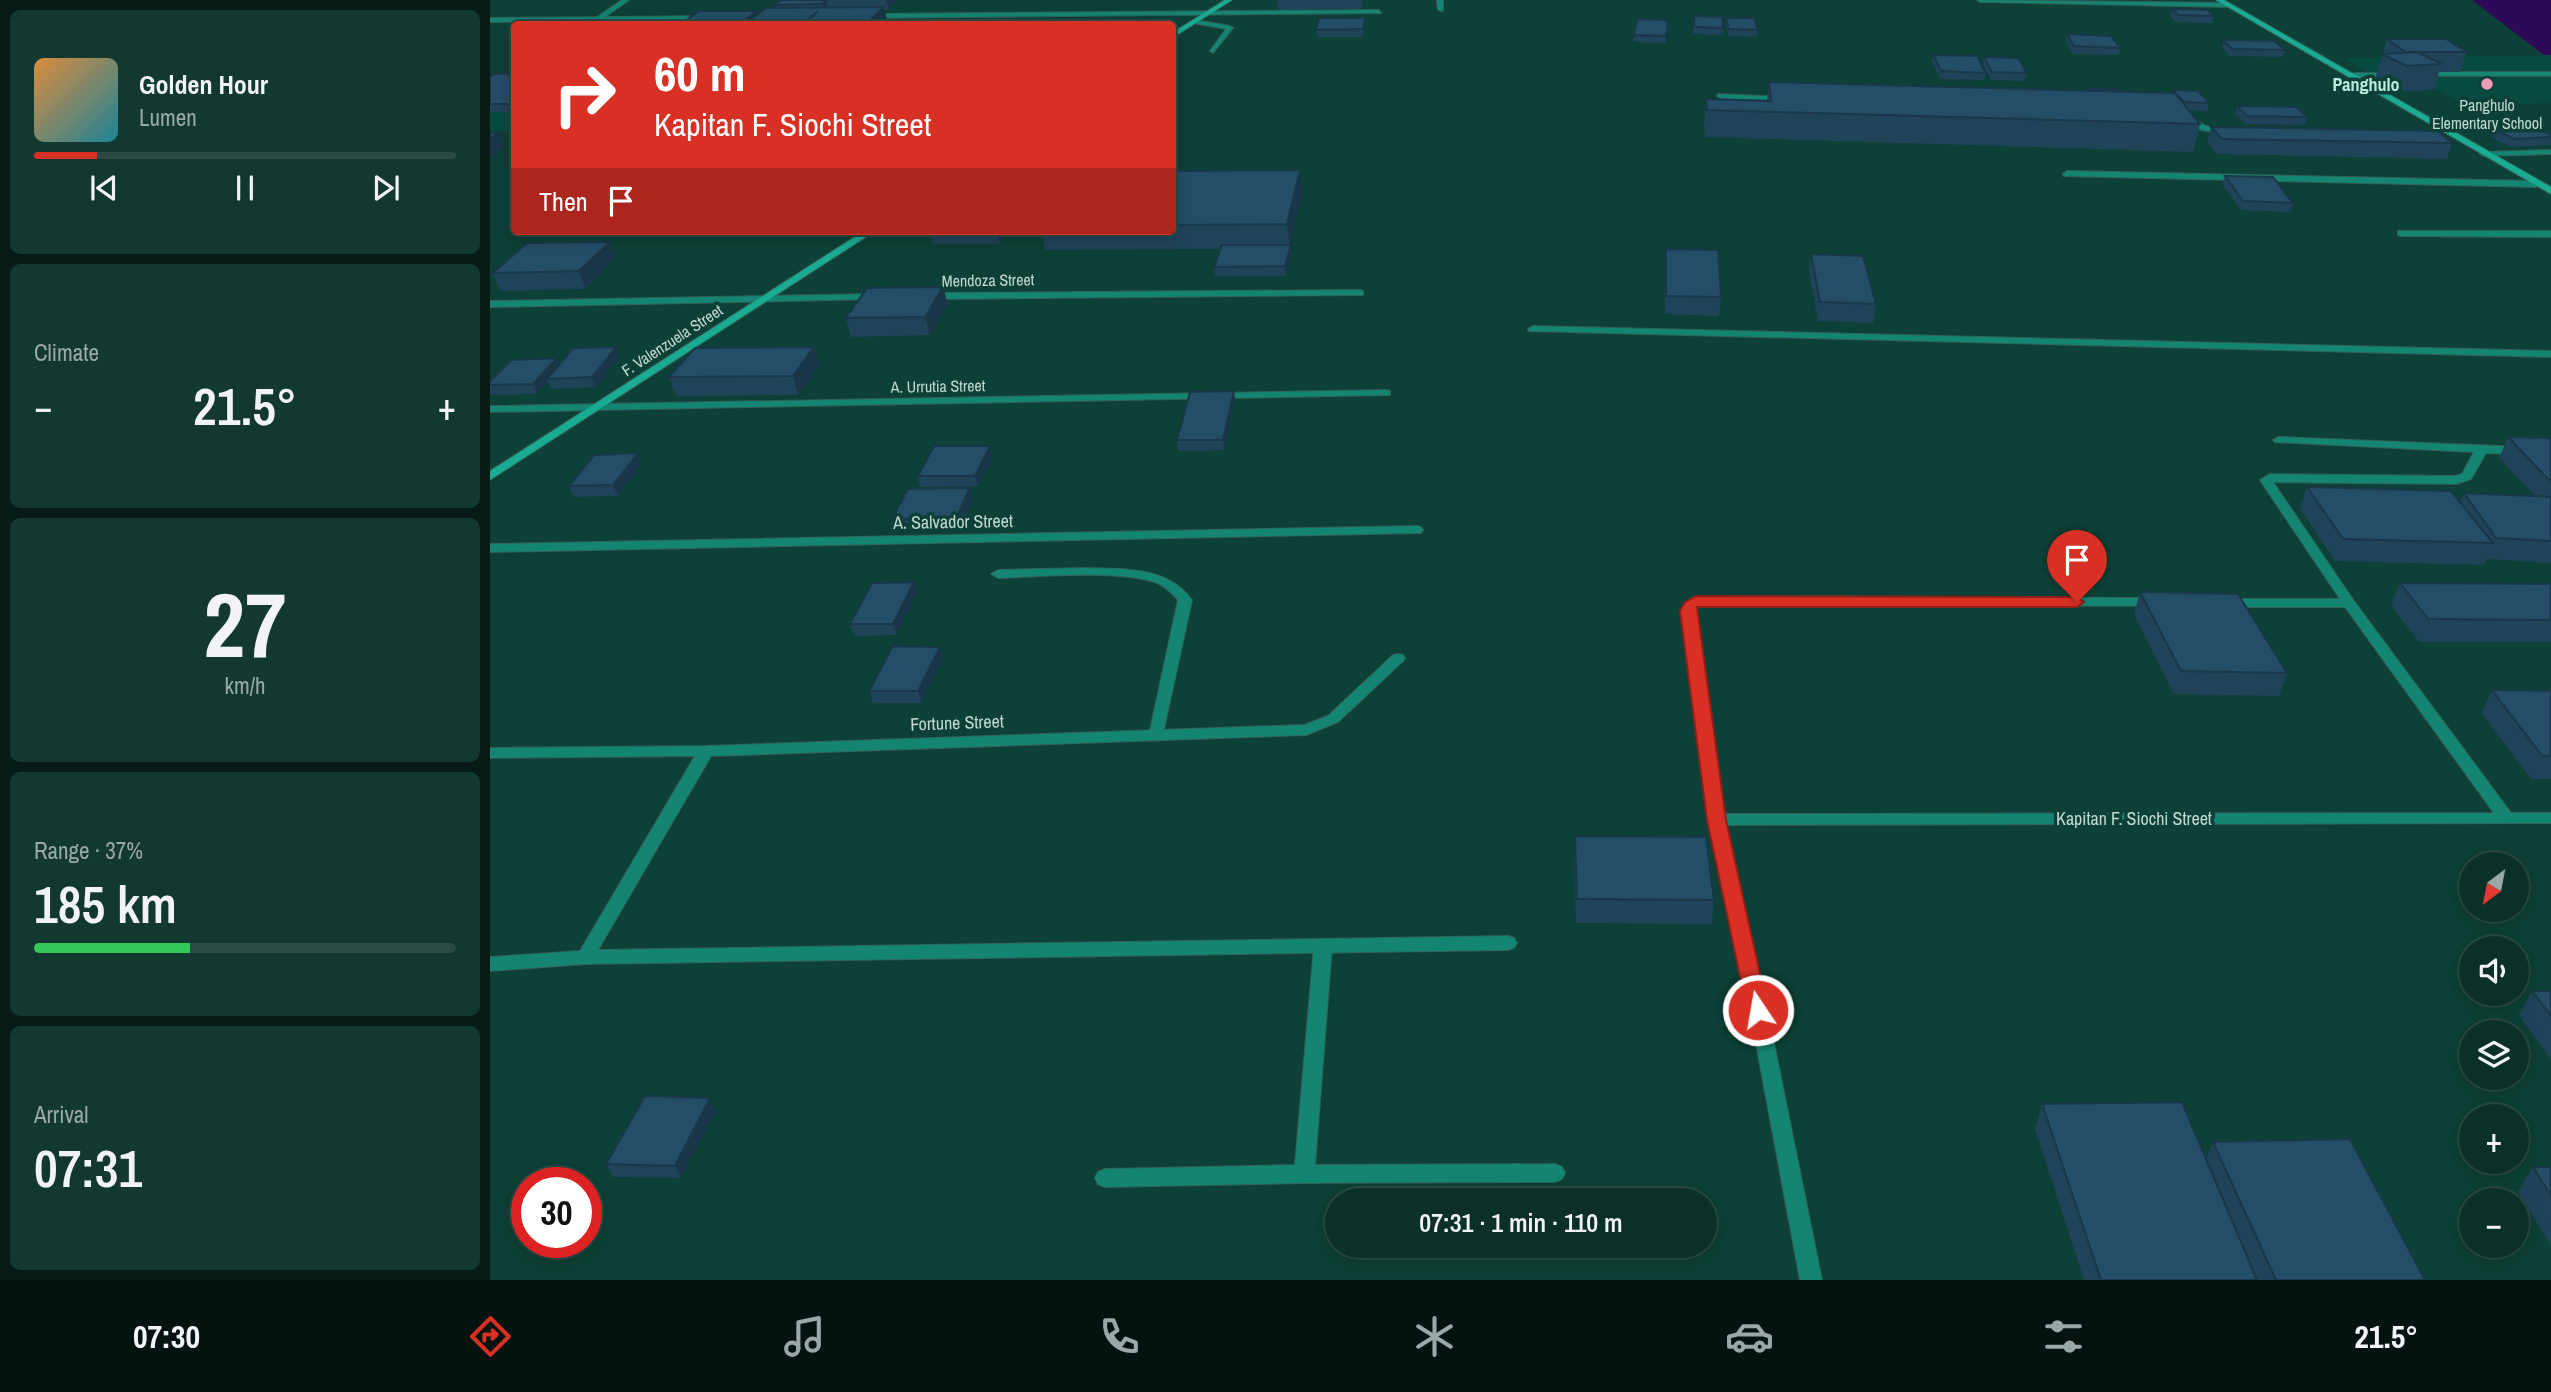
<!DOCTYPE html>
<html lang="en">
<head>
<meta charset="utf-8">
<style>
	body { margin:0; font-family:"Archivo Narrow",sans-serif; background:#133830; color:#f1f3f6; height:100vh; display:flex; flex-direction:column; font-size:26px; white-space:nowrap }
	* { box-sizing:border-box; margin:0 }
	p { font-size:23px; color:#99a9a8 }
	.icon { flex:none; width:38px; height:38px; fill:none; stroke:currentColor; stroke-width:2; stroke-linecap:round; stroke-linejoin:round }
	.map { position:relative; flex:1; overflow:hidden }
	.panel { display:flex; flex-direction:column; gap:10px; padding:10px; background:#061a16; width:490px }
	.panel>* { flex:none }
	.banner { position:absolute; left:21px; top:21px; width:665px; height:214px; border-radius:7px; box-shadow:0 4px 18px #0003,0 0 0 2px #2a4b45; background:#d93025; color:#fff; overflow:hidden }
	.needle { width:46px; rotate:212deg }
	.fabs { position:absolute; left:1969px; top:852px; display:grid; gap:14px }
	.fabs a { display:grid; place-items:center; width:70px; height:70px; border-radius:50%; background:#0a3028; box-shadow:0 4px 18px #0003,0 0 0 2px #2a4b45; font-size:35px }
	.speed { position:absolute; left:21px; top:1167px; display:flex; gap:14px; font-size:35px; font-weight:700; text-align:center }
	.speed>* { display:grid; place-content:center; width:91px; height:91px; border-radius:50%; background:#0a3028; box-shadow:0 4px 18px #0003,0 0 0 2px #2a4b45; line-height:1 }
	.speed .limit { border:10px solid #d22; background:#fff; color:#111 }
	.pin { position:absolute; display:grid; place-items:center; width:60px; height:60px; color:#fff; margin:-72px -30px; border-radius:50% 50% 50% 0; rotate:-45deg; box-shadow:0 0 7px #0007 }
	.pin .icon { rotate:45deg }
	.me { position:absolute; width:77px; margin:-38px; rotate:348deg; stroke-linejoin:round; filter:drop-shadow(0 0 5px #0008) }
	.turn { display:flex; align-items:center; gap:24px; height:147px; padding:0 28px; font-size:32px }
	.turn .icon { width:91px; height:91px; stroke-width:2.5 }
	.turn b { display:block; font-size:49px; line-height:60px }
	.then { display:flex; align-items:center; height:66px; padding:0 28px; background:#0003; gap:14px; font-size:26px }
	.big { font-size:52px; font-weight:600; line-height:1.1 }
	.panel .tile { flex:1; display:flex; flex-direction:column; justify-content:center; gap:10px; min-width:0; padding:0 24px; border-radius:10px; background:#133830 }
	.panel .dial { align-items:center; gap:0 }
	.dial b { font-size:91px; line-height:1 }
	.song { display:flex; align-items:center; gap:21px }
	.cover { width:84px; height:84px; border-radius:10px; background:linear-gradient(135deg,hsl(30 70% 55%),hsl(190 70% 35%)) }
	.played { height:7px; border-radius:4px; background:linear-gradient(90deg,#d93025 15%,#2a4b45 15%) }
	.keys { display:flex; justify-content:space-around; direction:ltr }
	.heat { display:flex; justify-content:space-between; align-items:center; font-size:38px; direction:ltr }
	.charge { height:10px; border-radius:5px; background:linear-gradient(90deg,#34c759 37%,#2a4b45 0) }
	.trip { position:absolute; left:835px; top:1188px; width:392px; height:70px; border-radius:35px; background:#0a3028; box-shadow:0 4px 18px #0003,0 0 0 2px #2a4b45; font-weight:600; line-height:70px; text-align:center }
	.tab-bar { display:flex; height:112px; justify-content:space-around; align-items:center; background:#041310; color:#99a9a8 }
	.tab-bar .icon { width:49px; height:49px }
	.tab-bar .current { color:#d93025 }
	.tab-bar b { font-size:32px; color:#f1f3f6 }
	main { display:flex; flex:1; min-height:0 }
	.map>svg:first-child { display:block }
	.built { fill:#074b40 }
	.water { fill:#2d0957 }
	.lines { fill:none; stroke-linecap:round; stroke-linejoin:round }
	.lane-casing { stroke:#315f55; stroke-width:2 }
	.street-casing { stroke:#315f55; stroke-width:2 }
	.secondary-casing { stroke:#315f55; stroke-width:2 }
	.lane { fill:#148572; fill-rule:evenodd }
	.street { fill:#148572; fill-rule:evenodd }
	.secondary { fill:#1aab93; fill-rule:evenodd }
	.wall { fill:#1f4359 }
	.shaded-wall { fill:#193748 }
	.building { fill:#244e67; stroke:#193748; stroke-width:2 }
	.route { fill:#d93025; stroke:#8d1f18; stroke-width:2 }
	.poi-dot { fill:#ef9ab8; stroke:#0d4036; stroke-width:2.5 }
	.labels { text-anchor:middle; stroke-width:7; stroke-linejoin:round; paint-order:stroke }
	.far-poi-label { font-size:16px; fill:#c0d9d2; stroke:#0d4036 }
	.far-street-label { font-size:16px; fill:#c0d9d2; stroke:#0d4036 }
	.far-quarter-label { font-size:18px; font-weight:bold; fill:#baede0; stroke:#0d4036 }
	.street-label { font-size:18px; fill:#c0d9d2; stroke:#0d4036 }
</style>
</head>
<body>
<main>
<section class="panel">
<div class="tile">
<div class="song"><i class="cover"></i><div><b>Golden Hour</b><p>Lumen</p></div></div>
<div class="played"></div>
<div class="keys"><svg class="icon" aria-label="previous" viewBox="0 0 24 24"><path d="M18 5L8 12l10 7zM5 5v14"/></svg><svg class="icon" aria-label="pause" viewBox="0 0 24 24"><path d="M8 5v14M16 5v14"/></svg><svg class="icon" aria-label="next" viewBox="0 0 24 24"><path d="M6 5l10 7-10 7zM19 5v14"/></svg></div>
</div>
<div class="tile"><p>Climate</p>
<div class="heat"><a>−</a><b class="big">21.5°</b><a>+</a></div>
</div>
<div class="tile dial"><b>27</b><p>km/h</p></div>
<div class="tile"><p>Range · 37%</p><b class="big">185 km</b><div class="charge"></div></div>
<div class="tile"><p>Arrival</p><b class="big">07:31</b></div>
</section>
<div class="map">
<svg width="2061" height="1280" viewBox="0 0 2061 1280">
	<rect width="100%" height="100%" fill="#0d4036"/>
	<path class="built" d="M 2061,55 L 2061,103 L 1977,105 L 1919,77 L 1885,79 L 1855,58 Z
		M 0,79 L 24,79 L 24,131 L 0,131 Z"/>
	<path class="water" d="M 1982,0 L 2061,0 L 2061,55 L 2054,55 Z"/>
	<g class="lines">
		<defs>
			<path id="lane" d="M 705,20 L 740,26 L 743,28 L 723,53 L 720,51 L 736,29 L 703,23 Z
				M 1927,72 L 2061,72 L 2061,76 L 1930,76 Z
				M 1856,73 L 1903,73 L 1907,75 L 1903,77 L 1859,77 Z
				M 1228,94 L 1296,97 L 1300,99 L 1296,101 L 1231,98 L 1227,96 Z
				M 1691,115 L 1697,115 L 1716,126 L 1741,132 L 1737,134 L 1711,130 L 1691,119 Z
				M 1908,231 L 2061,231 L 2061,237 L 1911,236 L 1908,235 Z
				M 592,568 C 630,569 677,565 702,600 L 672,738 L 662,738 L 659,735 L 688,600 C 682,593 676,587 667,583 C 630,569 549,577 508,578 L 501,574 L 508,570 Z
				M 833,939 L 839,941 L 842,946 L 825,1165 L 1065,1164 L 1072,1167 L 1075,1173 L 1072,1179 L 1065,1182 L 814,1183 L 615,1187 L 608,1184 L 605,1178 L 608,1172 L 615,1169 L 805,1165 L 824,946 L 827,941 Z"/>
			<path id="street" d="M 132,0 L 139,0 L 115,17 L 216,16 L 219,18 L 216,20 L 0,22 L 0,18 L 107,17 Z
				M 947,0 L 953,0 L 953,11 L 948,10 Z
				M 1487,0 L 1738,3 L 1741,5 L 1738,7 L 1490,2 Z
				M 889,10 L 891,13 L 379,18 L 376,16 L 379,14 Z
				M 2061,150 L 2061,154 L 1994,156 L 1990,154 L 1994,152 Z
				M 1577,171 L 2046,181 L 2050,184 L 2046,187 L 1574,176 L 1573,174 Z
				M 870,290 L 873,291 L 873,295 L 439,299 L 434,296 L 439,293 Z
				M 387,294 L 392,297 L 390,299 L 0,307 L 0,301 Z
				M 1043,326 L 2061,351 L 2061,357 L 1039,331 L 1038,329 Z
				M 896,390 L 900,391 L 900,395 L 0,412 L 0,406 Z
				M 1789,437 L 2061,448 L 2061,456 L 1996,453 L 1981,479 L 1966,484 L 1783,482 L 1864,601 L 2021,813 L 2061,813 L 2061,823 L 1235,825 L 1283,1038 L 1332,1280 L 1310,1280 L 1265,1038 L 1218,820 L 1191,611 C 1194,603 1198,598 1206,596 L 1665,598 L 1672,602 L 1665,606 L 1209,604 L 1205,611 L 1233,814 L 2004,813 L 1855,607 L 1734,607 L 1727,603 L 1734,599 L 1850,599 L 1770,480 L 1780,474 L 1965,476 L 1972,474 L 1984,452 L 1785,442 L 1783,440 Z
				M 927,526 L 931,527 L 933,530 L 931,533 L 0,552 L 0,544 Z
				M 908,654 L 913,655 L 915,658 L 913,661 L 848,722 L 816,735 L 221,756 L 108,950 L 1018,936 L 1024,938 L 1027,943 L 1024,948 L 1018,950 L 95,964 L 0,971 L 0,957 L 90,951 L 205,756 L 0,758 L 0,748 L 216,746 L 814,725 L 838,716 L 903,655 Z"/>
			<path id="secondary" d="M 735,0 L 742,0 L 682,38 L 682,33 Z
				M 1726,0 L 1734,0 L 2061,187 L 2061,194 Z
				M 374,231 L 385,231 L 0,480 L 0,471 Z"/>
		</defs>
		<use href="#lane" class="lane-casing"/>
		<use href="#street" class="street-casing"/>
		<use href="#secondary" class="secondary-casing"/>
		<use href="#lane" class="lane"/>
		<use href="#street" class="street"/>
		<use href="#secondary" class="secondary"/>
	</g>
	<path class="wall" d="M 291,0 L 408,0 L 399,10 L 395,10 L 397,20 L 392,24 L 191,24 L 268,14 L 286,8 L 285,5 Z
		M 787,0 L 873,0 L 871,9 L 788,10 Z
		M 1682,9 L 1724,16 L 1722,23 L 1686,22 L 1680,16 Z
		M 1204,16 L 1233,28 L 1233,35 L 1203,34 Z
		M 875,18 L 875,24 L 873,37 L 827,37 L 826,30 Z
		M 1236,18 L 1268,30 L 1267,37 L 1239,36 L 1236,25 Z
		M 1178,27 L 1176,43 L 1143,42 L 1144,35 Z
		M 1577,34 L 1630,48 L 1628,55 L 1583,54 L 1576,42 Z
		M 1897,39 L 1977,52 L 1970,72 L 1949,72 L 1944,90 L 1909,91 L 1885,79 Z
		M 1733,40 L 1795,50 L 1793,57 L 1740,56 L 1732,47 Z
		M 1443,55 L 1496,73 L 1494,80 L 1450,79 L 1442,62 Z
		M 1494,57 L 1537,73 L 1535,81 L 1501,80 L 1493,64 Z
		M 24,73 L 24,112 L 0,112 L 0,77 Z
		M 1279,82 L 1600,90 L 1600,89 L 1630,91 L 1683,93 L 1683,90 L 1719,103 L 1717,111 L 1699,110 L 1710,124 L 1703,152 L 1215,137 L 1214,126 L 1216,99 L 1277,100 Z
		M 1747,106 L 1817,117 L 1815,125 L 1755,124 L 1745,114 Z
		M 1721,127 L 1962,143 L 1957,159 L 1727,154 L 1717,142 Z
		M 2004,129 L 2061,135 L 2061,145 L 2021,147 L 2001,137 Z
		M 682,171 L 812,193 L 800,245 L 802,254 L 796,276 L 725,276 L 724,267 L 730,249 L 555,250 L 552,231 L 682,231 Z
		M 1735,176 L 1803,203 L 1801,212 L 1751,210 L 1732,184 Z
		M 440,231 L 517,231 L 510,244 L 443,244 Z
		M 1176,249 L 1231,297 L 1229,316 L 1175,314 Z
		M 1321,254 L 1386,304 L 1383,323 L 1328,321 L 1319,272 Z
		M 126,259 L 96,289 L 10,291 L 3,273 Z
		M 453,287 L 458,305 L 440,335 L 361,337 L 356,318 Z
		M 126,347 L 130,356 L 106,387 L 61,389 L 58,382 L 47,394 L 0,395 L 0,381 L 69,364 Z
		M 330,366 L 308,395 L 186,396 L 179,377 Z
		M 744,391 L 745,401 L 734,450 L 688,451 L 687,440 Z
		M 2018,437 L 2061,438 L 2061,563 L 1997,559 L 1997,558 L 1994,565 L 1845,561 L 1810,508 L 1817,487 L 1970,502 L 1974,493 L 2045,496 L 2009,458 Z
		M 148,453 L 152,464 L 128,496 L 83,497 L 79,486 Z
		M 503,457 L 488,486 L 430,487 L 428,476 Z
		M 483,499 L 469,529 L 405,530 L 402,519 Z
		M 424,582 L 427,593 L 407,635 L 364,636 L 360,624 Z
		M 1910,583 L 2061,584 L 2061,642 L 1929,642 L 1901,605 Z
		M 1650,592 L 1797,673 L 1789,696 L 1684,694 L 1644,614 Z
		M 453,658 L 432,703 L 383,703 L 379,691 Z
		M 2002,690 L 2061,691 L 2061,779 L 2041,779 L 1991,713 Z
		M 1085,836 L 1224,900 L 1222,924 L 1086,923 L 1084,860 Z
		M 2042,991 L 2061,991 L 2061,1060 L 2029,1015 Z
		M 220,1098 L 226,1111 L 191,1178 L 123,1177 L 116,1164 Z
		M 1552,1104 L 1716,1160 L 1723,1142 L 1935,1280 L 1594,1280 L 1545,1129 Z
		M 2043,1167 L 2061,1167 L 2061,1246 L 2028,1192 Z"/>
	<path class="shaded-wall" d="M 336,0 L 338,7 L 334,11 L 332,4 Z
		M 396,0 L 408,0 L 399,10 Z
		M 394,7 L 397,20 L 392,24 L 376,24 Z
		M 267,11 L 270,24 L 249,24 Z
		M 8,133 L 13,148 L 0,158 L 0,138 Z
		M 810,170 L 812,193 L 800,248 L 797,224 Z
		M 507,231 L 517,231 L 510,244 Z
		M 120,242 L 126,259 L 96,289 L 89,271 Z
		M 801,245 L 802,254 L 796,276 L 795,266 Z
		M 453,287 L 458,305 L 440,335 L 435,317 Z
		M 126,347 L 130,356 L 106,387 L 102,377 Z
		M 324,347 L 330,366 L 308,395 L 303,376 Z
		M 67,358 L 71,368 L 57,379 L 58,382 L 47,394 L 43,384 Z
		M 744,391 L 745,401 L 734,450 L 733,440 Z
		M 500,446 L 503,457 L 488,486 L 485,476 Z
		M 148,453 L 152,464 L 128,496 L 123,485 Z
		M 480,488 L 483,499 L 469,529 L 466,518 Z
		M 424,582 L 427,593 L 407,635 L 403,624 Z
		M 450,647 L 453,658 L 432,703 L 428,691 Z
		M 220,1098 L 226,1111 L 191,1178 L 185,1166 Z"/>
	<path class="building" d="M 291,0 L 336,0 L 332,4 L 285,5 Z
		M 394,7 L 376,24 L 315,24 L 328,11 L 312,24 L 254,24 L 276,8 Z
		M 1682,9 L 1718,10 L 1724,16 L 1688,15 Z
		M 209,11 L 267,11 L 249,24 L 191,24 Z
		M 1204,16 L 1232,17 L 1233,28 L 1204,27 Z
		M 829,18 L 875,18 L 873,29 L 826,30 Z
		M 1236,18 L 1264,18 L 1268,30 L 1239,29 Z
		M 1147,19 L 1178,20 L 1176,36 L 1144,35 Z
		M 1577,34 L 1621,36 L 1630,48 L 1584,46 Z
		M 1897,39 L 1956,39 L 1977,52 L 1916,52 Z
		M 1733,40 L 1785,41 L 1795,50 L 1742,49 Z
		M 1927,52 L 1952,64 L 1917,66 L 1892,54 Z
		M 1443,55 L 1487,56 L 1496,73 L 1451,71 Z
		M 1494,57 L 1528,58 L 1537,73 L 1502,72 Z
		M 24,73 L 24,104 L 0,104 L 0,77 L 5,74 Z
		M 1279,82 L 1685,93 L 1710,124 L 1217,110 L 1216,99 L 1281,101 Z
		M 1600,89 L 1628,89 L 1630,91 L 1601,90 Z
		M 1683,90 L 1708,91 L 1719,103 L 1694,102 Z
		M 1747,106 L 1807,107 L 1817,117 L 1757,116 Z
		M 1721,127 L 1948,131 L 1962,143 L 1732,139 Z
		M 2044,127 L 2061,135 L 2061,137 L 2024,139 L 2004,129 Z
		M 0,133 L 8,133 L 0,138 Z
		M 810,170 L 797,224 L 682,225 L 682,171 Z
		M 1735,176 L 1783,177 L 1803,203 L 1753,201 Z
		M 120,242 L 89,271 L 3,273 L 37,243 Z
		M 732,245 L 801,245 L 795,266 L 724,267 Z
		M 1176,249 L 1228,250 L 1231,297 L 1176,296 Z
		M 1321,254 L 1373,256 L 1386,304 L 1330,302 Z
		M 453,287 L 435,317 L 356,318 L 377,288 Z
		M 126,347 L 102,377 L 57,379 L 83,348 Z
		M 324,347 L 303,376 L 179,377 L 205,348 Z
		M 67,358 L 43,384 L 0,385 L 0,381 L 21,360 Z
		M 744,391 L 733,440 L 687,440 L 700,392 Z
		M 2018,437 L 2061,438 L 2061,482 Z
		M 444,446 L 500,446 L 485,476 L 428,476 Z
		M 148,453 L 123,485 L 79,486 L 104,455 Z
		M 1817,487 L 1961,491 L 2003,543 L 1853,539 Z
		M 480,488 L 466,518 L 402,519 L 418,489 Z
		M 1974,493 L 2061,497 L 2061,541 L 2006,538 Z
		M 424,582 L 403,624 L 360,624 L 382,583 Z
		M 1910,583 L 2061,584 L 2061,620 L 1938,619 Z
		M 1650,592 L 1748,594 L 1797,673 L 1691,671 Z
		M 403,646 L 450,647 L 428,691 L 379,691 Z
		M 2002,690 L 2061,691 L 2061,756 L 2052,756 Z
		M 1085,836 L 1216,837 L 1224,900 L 1087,899 Z
		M 2042,991 L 2061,991 L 2061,1016 Z
		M 155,1096 L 220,1098 L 185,1166 L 116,1164 Z
		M 1692,1102 L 1767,1280 L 1611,1280 L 1552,1104 Z
		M 1860,1139 L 1935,1280 L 1786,1280 L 1723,1142 Z
		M 2043,1167 L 2061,1167 L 2061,1196 Z"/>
	<path class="route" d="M 1206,596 L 1587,597 L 1594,602 L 1587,607 L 1207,607 L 1236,820 L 1278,1010 L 1275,1016 L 1268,1019 L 1260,1016 L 1257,1010 L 1217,820 L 1190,611 L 1195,602 Z"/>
	<circle class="poi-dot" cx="1997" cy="84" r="7"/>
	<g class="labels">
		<g class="far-poi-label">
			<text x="1997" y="111">Panghulo<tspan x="1997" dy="18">Elementary School</tspan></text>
		</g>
		<g class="far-street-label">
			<text transform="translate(498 280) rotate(-1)" y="6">Mendoza Street</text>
			<text transform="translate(182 340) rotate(-33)" y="6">F. Valenzuela Street</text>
			<text transform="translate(448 386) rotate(-1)" y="6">A. Urrutia Street</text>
		</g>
		<g class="far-quarter-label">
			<text x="1876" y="91">Panghulo</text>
		</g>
		<g class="street-label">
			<text transform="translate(463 522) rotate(-1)" y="6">A. Salvador Street</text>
			<text transform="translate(467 723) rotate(-2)" y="6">Fortune Street</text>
			<text x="1644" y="825">Kapitan F. Siochi Street</text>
		</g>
	</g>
</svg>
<div class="fabs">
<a><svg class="needle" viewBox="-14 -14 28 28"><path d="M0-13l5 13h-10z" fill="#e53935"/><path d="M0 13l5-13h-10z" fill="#99a9a8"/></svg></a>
<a><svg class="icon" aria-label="sound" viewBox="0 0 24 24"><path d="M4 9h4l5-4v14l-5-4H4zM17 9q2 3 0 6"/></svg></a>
<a><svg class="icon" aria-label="layers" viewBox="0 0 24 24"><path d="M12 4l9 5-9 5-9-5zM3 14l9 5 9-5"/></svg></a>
<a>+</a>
<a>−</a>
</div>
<div class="speed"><div class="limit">30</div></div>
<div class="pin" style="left:1587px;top:602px;background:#d93025"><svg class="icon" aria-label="arrive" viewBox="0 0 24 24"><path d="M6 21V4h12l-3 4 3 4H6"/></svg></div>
<svg class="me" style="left:1268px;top:1010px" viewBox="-20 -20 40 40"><circle r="17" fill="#d93025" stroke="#fff" stroke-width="3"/><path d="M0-11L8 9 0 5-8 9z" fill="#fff"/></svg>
<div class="trip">07:31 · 1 min · 110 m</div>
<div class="banner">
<div class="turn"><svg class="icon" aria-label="right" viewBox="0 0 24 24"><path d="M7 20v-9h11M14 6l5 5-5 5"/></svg><div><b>60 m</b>Kapitan F. Siochi Street</div></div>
<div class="then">Then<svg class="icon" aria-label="arrive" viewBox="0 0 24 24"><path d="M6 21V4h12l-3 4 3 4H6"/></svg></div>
</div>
</div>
</main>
<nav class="tab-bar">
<b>07:30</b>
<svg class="icon current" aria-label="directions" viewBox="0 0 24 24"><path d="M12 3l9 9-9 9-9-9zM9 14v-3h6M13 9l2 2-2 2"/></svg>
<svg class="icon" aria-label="music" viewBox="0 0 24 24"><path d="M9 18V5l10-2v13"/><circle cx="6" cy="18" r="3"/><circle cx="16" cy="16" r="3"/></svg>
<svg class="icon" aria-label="phone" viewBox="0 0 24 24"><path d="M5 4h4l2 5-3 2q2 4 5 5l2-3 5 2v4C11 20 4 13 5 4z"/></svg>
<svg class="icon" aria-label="climate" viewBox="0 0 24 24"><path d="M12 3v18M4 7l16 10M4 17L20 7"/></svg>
<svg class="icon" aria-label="car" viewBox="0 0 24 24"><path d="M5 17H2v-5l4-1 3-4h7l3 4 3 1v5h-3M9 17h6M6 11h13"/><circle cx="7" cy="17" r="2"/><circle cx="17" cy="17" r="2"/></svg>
<svg class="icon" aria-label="filters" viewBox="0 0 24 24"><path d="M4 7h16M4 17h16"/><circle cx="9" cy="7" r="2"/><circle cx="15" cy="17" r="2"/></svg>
<b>21.5°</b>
</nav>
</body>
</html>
